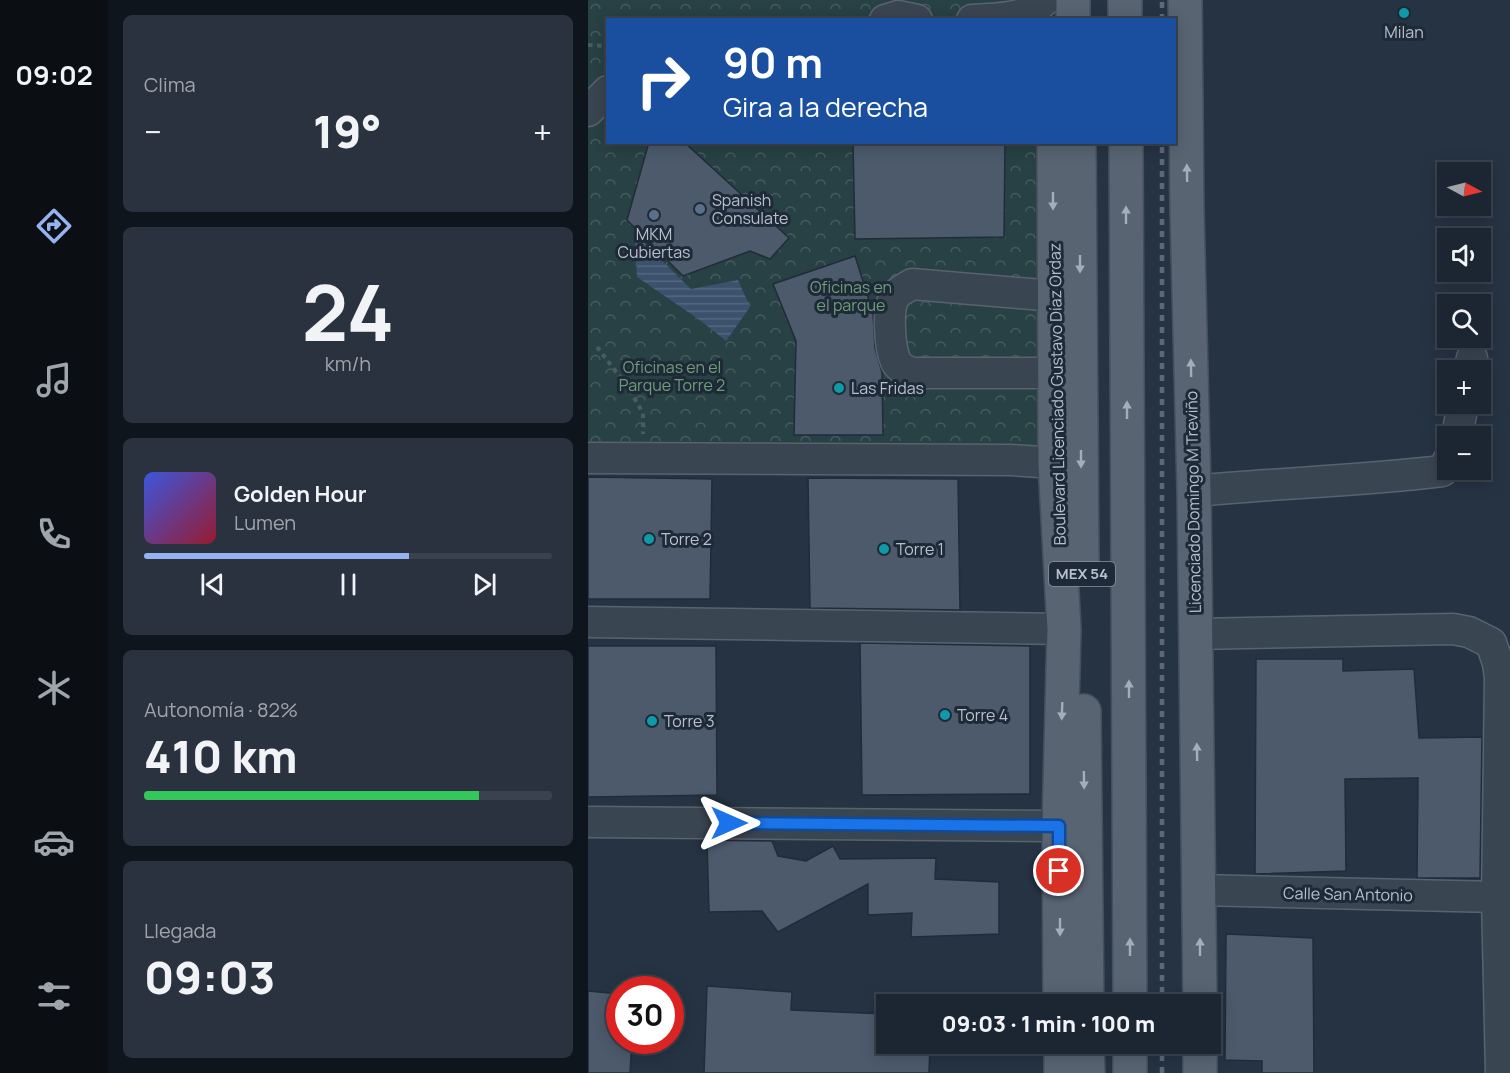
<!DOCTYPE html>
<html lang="es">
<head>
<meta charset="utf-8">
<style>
	body { margin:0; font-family:Manrope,sans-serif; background:#29323e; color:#f1f3f6; height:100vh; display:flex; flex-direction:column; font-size:22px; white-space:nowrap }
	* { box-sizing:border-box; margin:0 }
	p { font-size:20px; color:#a0a5ac }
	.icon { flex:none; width:33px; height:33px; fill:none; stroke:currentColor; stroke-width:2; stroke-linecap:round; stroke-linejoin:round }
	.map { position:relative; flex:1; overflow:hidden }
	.details { display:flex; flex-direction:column; gap:15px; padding:15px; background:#0f151c; width:480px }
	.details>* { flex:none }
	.guide { position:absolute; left:18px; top:18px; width:570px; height:126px; border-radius:0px; box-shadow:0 3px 15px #0003,0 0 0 2px #3a434d; background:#1a4fa0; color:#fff; overflow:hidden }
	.needle { width:39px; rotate:97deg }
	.fabs { position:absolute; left:849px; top:162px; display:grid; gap:12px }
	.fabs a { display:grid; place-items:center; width:54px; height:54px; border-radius:0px; background:#1c2632; box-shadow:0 3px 15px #0003,0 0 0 2px #3a434d; font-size:30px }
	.speed { position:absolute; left:18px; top:976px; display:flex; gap:12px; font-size:30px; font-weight:700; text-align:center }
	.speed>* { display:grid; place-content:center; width:78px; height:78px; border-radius:50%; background:#1c2632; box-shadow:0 3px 15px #0003,0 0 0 2px #3a434d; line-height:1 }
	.speed .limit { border:9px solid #d22; background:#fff; color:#111 }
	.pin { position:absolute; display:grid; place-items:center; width:51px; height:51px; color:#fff; margin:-26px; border:3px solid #fff; border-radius:50%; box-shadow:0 2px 6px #0007 }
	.me { position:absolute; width:66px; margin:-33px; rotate:90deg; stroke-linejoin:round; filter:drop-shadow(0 0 4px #0008) }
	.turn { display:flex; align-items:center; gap:21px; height:126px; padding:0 18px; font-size:27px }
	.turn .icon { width:78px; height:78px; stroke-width:2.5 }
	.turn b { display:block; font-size:42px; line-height:51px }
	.big { font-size:45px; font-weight:800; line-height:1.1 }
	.details .tile { flex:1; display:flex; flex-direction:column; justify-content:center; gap:9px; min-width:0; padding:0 21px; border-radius:9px; background:#29323e }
	.details .dial { align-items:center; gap:0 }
	.dial b { font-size:78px; line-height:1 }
	.song { display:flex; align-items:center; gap:18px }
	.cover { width:72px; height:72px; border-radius:9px; background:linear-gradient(135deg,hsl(230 70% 55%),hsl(350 70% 35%)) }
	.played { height:6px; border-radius:3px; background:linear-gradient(90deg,#95b2f1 65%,#3a434d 65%) }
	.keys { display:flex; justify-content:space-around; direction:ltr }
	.heat { display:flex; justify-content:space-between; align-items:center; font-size:33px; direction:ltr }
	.charge { height:9px; border-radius:4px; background:linear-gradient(90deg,#34c759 82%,#3a434d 0) }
	.trip { position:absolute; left:288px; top:994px; width:345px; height:60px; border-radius:0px; background:#1c2632; box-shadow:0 3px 15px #0003,0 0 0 2px #3a434d; font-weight:800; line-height:60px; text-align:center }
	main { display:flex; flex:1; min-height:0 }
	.dock { display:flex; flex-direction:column; width:108px; justify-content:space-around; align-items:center; background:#0b0f14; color:#a0a5ac }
	.dock .icon { width:42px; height:42px }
	.dock .active { color:#95b2f1 }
	.dock b { font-size:27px; color:#f1f3f6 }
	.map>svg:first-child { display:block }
	.forest { fill:url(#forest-crowns) }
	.water { fill:url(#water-rules) }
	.building { fill:#4c5a6c; stroke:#212c3a; stroke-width:1.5 }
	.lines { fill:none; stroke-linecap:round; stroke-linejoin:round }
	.minor-casing { stroke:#586370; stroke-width:33 }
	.major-casing { stroke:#444e5c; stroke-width:36 }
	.path { stroke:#465e60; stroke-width:4; stroke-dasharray:4.5 4.5; stroke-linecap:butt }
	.minor { stroke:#3a4552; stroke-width:30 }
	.major { stroke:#586472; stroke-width:33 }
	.rail { stroke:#5c6979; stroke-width:4.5; stroke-dasharray:6 6; stroke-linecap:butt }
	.oneway { fill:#a4aeba }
	.route-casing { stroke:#114b97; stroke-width:15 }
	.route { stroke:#1a73e8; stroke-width:10 }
	.culture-dot { fill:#0f9aa8; stroke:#1f2a38; stroke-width:2 }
	.service-dot { fill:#5c6f8a; stroke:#1f2a38; stroke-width:2 }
	.labels { text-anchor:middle; stroke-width:6; stroke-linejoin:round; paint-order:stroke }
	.shield { fill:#1f2a38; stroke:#8993a0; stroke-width:1.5 }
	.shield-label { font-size:15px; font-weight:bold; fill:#b7c0cc }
	.poi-label { font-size:16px; fill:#b7c0cc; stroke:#1f2a38; text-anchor:start }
	.park-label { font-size:16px; fill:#6d9e77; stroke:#1f2a38 }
	.street-label { font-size:16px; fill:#b7c0cc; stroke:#1f2a38 }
</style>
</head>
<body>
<main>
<nav class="dock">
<b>09:02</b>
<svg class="icon active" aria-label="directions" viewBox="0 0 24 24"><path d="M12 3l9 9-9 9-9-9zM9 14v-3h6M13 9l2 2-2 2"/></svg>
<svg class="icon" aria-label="music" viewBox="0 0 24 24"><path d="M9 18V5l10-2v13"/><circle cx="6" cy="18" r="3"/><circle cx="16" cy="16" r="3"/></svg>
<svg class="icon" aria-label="phone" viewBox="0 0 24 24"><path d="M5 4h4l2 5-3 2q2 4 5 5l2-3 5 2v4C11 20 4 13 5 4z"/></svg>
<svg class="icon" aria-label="climate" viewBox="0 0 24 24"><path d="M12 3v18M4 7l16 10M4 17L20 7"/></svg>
<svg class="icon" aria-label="car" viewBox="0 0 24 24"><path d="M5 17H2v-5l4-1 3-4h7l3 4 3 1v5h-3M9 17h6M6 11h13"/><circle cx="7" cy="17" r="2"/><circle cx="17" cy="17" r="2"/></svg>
<svg class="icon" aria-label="filters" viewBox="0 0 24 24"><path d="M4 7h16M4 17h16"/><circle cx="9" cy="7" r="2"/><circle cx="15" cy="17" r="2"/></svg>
</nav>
<section class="details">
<div class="tile"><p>Clima</p>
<div class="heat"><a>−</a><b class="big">19°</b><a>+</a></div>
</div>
<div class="tile dial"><b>24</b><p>km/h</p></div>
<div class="tile">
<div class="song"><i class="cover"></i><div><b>Golden Hour</b><p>Lumen</p></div></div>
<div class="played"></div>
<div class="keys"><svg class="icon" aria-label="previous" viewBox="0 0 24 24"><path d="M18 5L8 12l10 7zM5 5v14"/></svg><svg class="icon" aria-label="pause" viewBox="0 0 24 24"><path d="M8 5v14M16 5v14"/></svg><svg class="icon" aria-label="next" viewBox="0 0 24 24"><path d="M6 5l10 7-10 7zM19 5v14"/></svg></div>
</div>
<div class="tile"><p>Autonomía · 82%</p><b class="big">410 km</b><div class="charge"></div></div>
<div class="tile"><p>Llegada</p><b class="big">09:03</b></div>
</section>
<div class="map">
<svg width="922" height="1073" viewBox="0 0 922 1073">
	<defs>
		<pattern id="forest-crowns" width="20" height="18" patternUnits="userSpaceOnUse" patternTransform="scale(1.5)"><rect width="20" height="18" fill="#284144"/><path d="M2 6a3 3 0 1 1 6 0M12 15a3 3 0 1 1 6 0" fill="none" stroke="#455b5e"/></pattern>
		<pattern id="water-rules" width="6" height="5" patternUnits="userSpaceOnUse" patternTransform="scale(1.5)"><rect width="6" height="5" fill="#3b516c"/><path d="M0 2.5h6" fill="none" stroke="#556880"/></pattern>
	</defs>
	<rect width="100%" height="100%" fill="#263343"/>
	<path class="forest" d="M 0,0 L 455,0 L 455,20 L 20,20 L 20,142 L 455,143 L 457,451 L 0,448 Z"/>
	<path class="water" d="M 47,234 L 103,289 L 150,280 L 162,307 L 138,341 C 110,317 79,298 49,277 Z"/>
	<path class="building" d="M 61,142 L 96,142 L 201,238 L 182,259 L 162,251 L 95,276 L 39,220 Z
		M 265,142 L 417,142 L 416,237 L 267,239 Z
		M 267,256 L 285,313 L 287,348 L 294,372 L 295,435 L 206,435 L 208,341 L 185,284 Z
		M 0,477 L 124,479 L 122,599 L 0,599 Z
		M 220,478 L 370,479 L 372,610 L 222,608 Z
		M 272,643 L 442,646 L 442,794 L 274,795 Z
		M 0,646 L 128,646 L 129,795 L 0,797 Z
		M 668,659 L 755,659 L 755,671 L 826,669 L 831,738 L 894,737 L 892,878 L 829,878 L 830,778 L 757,779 L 758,871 L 667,874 Z
		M 119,840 L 184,841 L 190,856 L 218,861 L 245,846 L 252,859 L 348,858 L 347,879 L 411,882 L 411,934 L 323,937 L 324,913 L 280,915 L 280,884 L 190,932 L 174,911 L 121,912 Z
		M 638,934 L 725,938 L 726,1073 L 674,1073 L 674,1061 L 637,1060 Z
		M 119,986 L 204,992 L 203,1010 L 298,1014 L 298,1044 L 342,1044 L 341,1073 L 116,1073 Z
		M 0,991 L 32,994 L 32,1041 L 44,1041 L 42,1073 L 0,1073 Z"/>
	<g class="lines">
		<defs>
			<path id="minor" d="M 297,20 L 310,16 L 329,20
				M 384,20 C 411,18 437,20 457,0
				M 0,111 L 20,91
				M 466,296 L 324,284 C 318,288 309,292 306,298 C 299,310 302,347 307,359 C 309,367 317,370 324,373 L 466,373
				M 881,370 L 884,358
				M 869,436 L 875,404
				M 0,458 L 422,460 L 467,463
				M 606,491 C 689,483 772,481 854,471 L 860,461
				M 0,622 L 476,629
				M 607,634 L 865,629 L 881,632 L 903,643 L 910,663 L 912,678 L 909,897 L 913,1073
				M 0,822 L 471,826
				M 612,890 L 909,897"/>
			<path id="major" d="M 485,0 L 485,20
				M 537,0 L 537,20
				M 597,0 L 599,211 L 606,491 L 612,1005
				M 466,142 L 467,463 L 476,629 L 471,826 L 472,1005
				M 491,142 L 494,561
				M 538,142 L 542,1005
				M 496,711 L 499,1005
				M 473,1044 L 473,1073
				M 499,1044 L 500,1073
				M 542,1044 L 542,1073
				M 612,1044 L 612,1073"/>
		</defs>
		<use href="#minor" class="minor-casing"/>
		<use href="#major" class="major-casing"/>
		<path class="path" d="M 0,45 L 20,46
			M 9,347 L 39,386 L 55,413 L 55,434"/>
		<use href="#minor" class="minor"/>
		<use href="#major" class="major"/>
		<path class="rail" d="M 574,20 L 574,0
			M 574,1005 L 574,142
			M 574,1073 L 574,1044"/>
	</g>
	<defs><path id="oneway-solid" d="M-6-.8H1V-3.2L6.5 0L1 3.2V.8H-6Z" transform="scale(1.5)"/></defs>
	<g class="oneway">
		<use href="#oneway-solid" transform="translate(599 173) rotate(-91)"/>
		<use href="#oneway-solid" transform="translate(465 201) rotate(90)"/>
		<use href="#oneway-solid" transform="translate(538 215) rotate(-90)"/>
		<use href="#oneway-solid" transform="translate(492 264) rotate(90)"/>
		<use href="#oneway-solid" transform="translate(603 368) rotate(-91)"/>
		<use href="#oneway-solid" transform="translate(539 410) rotate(-90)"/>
		<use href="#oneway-solid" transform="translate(493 459) rotate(90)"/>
		<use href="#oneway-solid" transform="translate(541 689) rotate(-90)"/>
		<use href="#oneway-solid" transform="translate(474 711) rotate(92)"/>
		<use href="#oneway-solid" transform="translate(609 752) rotate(-91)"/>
		<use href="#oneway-solid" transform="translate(496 780) rotate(89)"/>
		<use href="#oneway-solid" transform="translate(472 927) rotate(90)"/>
		<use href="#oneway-solid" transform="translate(542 947) rotate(-90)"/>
		<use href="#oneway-solid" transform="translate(612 947) rotate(-90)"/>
	</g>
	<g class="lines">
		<defs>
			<path id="route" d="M 141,823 L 471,826 L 471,871"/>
		</defs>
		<use href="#route" class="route-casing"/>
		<use href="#route" class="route"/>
	</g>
	<g class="culture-dot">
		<circle cx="816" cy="13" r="6"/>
		<circle cx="251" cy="388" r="6"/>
		<circle cx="61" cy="539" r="6"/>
		<circle cx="296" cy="549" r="6"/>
		<circle cx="357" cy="715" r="6"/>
		<circle cx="64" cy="721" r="6"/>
	</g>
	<g class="service-dot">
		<circle cx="112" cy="209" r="6"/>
		<circle cx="66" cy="215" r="6"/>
	</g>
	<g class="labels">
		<rect class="shield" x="461" y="562" width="66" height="24" rx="4.5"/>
		<g class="shield-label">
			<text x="494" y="579">MEX 54</text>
		</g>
		<g class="poi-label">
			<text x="816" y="38" text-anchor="middle">Milan</text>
			<text x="124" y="206">Spanish<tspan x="124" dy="18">Consulate</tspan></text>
			<text x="66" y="240" text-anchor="middle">MKM<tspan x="66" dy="18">Cubiertas</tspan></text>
			<text x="263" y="394">Las Fridas</text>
			<text x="73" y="545">Torre 2</text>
			<text x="308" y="555">Torre 1</text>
			<text x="369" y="721">Torre 4</text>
			<text x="76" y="727">Torre 3</text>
		</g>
		<g class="park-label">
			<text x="263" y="293">Oficinas en<tspan x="263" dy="18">el parque</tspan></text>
			<text x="84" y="373">Oficinas en el<tspan x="84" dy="18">Parque Torre 2</tspan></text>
		</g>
		<g class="street-label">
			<text transform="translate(469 394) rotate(-91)" y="6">Boulevard Licenciado Gustavo Díaz Ordaz</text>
			<text transform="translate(605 502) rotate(-91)" y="6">Licenciado Domingo M Treviño</text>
			<text transform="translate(760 894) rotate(1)" y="6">Calle San Antonio</text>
		</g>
	</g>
</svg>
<div class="fabs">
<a><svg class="needle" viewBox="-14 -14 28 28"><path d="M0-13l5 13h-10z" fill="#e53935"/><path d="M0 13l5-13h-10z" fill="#a0a5ac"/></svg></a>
<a><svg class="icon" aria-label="sound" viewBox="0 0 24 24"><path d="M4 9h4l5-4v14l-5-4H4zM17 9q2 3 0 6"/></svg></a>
<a><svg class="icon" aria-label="search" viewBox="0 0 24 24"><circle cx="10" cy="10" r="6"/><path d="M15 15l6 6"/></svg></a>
<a>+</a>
<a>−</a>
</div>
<div class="speed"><div class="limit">30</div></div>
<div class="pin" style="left:471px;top:871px;background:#d93025"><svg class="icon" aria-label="arrive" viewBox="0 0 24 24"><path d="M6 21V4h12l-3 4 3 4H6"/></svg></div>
<svg class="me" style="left:141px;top:823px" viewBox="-20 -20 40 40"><path d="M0-17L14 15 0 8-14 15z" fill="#1a73e8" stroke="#fff" stroke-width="4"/></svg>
<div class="trip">09:03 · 1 min · 100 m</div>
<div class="guide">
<div class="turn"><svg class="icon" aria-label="right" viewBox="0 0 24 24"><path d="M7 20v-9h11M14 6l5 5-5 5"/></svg><div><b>90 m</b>Gira a la derecha</div></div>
</div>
</div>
</main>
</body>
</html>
